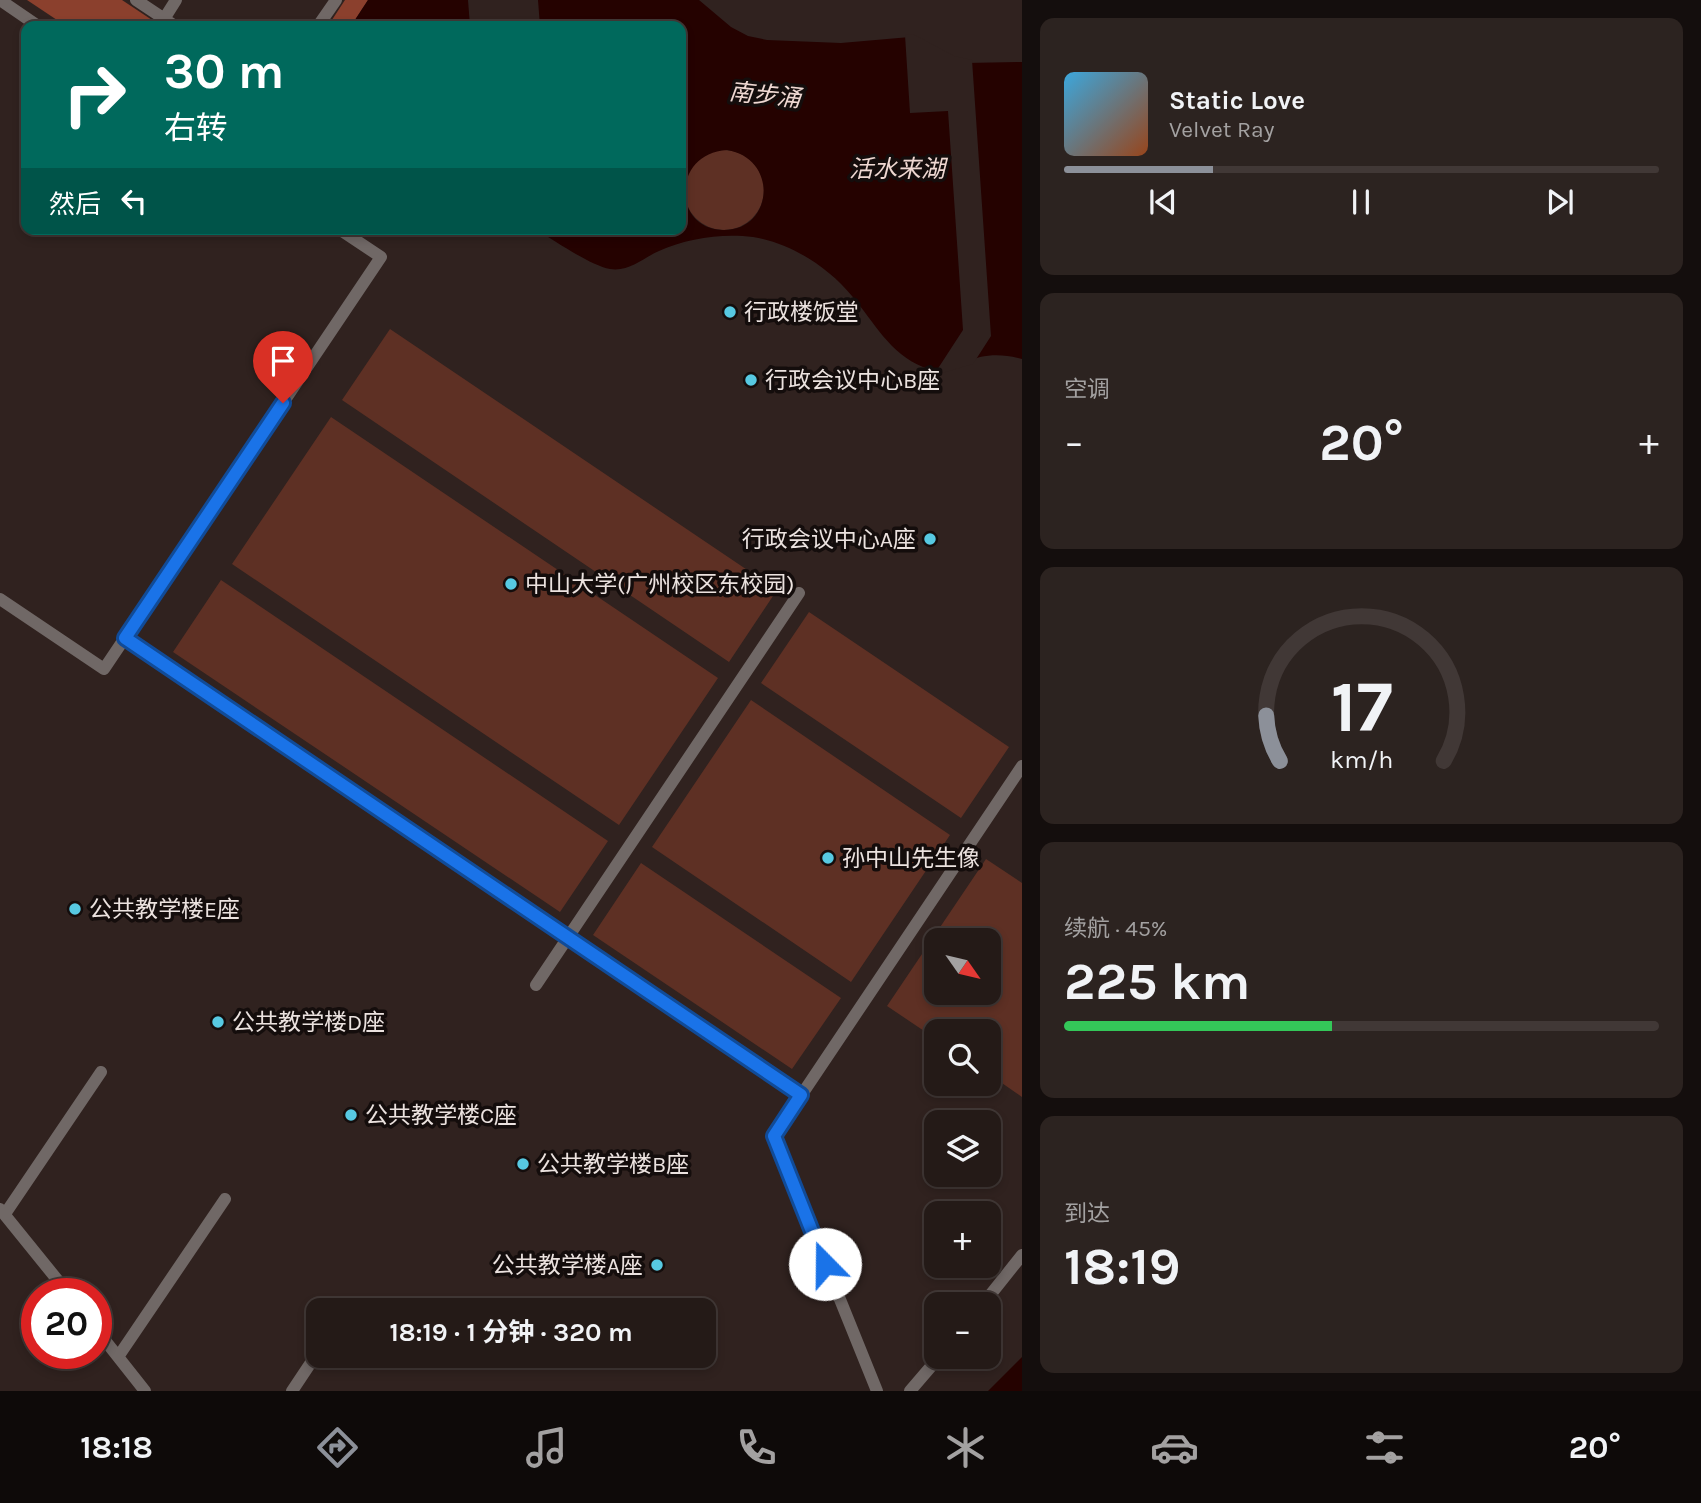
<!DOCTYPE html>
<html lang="zh">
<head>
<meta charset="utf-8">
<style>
	body { margin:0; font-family:Karla,"Noto Sans SC",sans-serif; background:#2c2320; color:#f1f3f6; height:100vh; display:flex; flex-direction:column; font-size:26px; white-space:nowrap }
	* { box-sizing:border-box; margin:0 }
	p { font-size:23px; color:#a3a1a1 }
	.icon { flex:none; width:38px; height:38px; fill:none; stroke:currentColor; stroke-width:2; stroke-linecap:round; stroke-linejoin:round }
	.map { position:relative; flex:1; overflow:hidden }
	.panel { display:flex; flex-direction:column; gap:18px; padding:18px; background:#140e0d; width:679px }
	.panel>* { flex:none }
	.guide { position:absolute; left:21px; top:21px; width:665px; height:214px; border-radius:14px; box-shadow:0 4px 10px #0003,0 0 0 2px #413836; background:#00695c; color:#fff; overflow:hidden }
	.needle { width:46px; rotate:124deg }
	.controls { position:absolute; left:924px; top:928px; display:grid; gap:14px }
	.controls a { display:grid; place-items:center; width:77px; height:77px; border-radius:14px; background:#241a17; box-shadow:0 4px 10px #0003,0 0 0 2px #413836; font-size:35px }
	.speed { position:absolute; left:21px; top:1278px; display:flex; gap:14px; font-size:35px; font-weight:700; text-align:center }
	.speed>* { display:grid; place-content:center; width:91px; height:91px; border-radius:50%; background:#241a17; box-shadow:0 4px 10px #0003,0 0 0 2px #413836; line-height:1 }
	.speed .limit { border:10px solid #d22; background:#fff; color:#111 }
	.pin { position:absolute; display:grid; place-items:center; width:60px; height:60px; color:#fff; margin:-72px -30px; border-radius:50% 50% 50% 0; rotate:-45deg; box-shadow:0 0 7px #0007 }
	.pin .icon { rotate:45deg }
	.me { position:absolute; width:77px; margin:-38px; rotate:338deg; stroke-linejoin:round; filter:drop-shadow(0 0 5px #0008) }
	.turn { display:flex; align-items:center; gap:24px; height:147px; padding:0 28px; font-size:32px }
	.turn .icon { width:91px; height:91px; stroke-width:2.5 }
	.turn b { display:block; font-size:49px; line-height:60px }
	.then { display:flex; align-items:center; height:66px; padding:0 28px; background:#0003; gap:14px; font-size:26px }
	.big { font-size:52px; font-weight:700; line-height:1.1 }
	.panel .tile { flex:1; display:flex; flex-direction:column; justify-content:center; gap:10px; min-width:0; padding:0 24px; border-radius:14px; background:#2c2320 }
	.panel .dial { align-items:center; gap:0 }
	.dial svg { height:182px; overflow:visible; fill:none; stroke:#413836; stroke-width:7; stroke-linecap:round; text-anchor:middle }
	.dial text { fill:#f1f3f6; stroke:none }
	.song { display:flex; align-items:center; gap:21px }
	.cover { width:84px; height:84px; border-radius:10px; background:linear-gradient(135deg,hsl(200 70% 55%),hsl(20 70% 35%)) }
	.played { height:7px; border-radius:4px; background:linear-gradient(90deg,#8c9099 25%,#413836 25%) }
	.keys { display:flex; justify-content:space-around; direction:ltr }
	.heat { display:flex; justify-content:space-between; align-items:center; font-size:38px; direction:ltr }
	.charge { height:10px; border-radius:5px; background:linear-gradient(90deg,#34c759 45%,#413836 0) }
	.trip { position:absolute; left:306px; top:1298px; width:410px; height:70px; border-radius:14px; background:#241a17; box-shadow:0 4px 10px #0003,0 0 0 2px #413836; font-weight:700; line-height:70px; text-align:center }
	.tab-bar { display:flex; height:112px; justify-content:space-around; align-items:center; background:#0e0a09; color:#a3a1a1 }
	.tab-bar .icon { width:49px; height:49px }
	.tab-bar .on { color:#8c9099 }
	.tab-bar b { font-size:32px; color:#f1f3f6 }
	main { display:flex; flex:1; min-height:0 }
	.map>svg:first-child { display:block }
	.green { fill:#5e3024; fill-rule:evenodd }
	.forest { fill:#8b402d }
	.water { fill:#250200; fill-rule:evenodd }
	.pier { fill:#30221f }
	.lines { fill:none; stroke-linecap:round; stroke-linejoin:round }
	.lane { stroke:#706866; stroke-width:12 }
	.route-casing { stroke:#114b97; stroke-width:18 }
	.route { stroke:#1a73e8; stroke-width:12 }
	.poi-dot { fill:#57c9e2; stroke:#140d0c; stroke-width:2.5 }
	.labels { text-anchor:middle; stroke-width:7; stroke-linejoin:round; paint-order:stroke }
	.poi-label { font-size:23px; fill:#ebe2df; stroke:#140d0c; text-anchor:start }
	.water-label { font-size:24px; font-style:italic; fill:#efd8d2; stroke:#140d0c }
</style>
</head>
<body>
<main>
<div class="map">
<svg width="1022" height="1391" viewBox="0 0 1022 1391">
	<rect width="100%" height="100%" fill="#30221f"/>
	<path class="green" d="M684 190a40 40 0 1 1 80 0a40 40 0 1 1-80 0Z
		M 390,329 L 777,590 L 729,662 L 342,400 Z
		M 331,417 L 718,678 L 619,825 L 232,564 Z
		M 221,580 L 608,841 L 560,912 L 173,652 Z
		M 809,612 L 1009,747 L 961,818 L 761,683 Z
		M 751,700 L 950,835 L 851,982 L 652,847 Z
		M 986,859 L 1022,883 L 1022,1097 L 989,1074 L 989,1031 L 936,1031 L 936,1039 L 887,1006 ZM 936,940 L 989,940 L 989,992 L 936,992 Z
		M 641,863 L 841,998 L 792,1069 L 593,935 Z"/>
	<path class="forest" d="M 27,0 L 122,0 L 161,26 L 66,26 Z
		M 345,0 L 368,0 L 351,26 L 328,26 Z"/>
	<path class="water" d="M 368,0 L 699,0 L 731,27 L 748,36 L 767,40 L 841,43 L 910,37 L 965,63 L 1022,62 L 1022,359 C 1008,355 994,354 980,357 C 962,362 942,374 923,367 C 890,354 874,322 852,296 C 828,267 791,243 753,237 C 723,233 687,238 659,251 C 643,258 629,272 610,269 C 589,265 554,240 535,229 L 681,229 L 681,26 L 351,26 ZM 727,150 C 780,159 773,232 722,230 C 671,227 673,153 727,150 Z
		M 1022,1357 L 1022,1391 L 988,1391 Z"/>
	<path class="pier" d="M 468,0 L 538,0 L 540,26 L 470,26 Z
		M 913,34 L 954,56 L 972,60 L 991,336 L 973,364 L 942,373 L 935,373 L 963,330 L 948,111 L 910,113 L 905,35 Z"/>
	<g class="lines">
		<path class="lane" d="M 0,0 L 38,26
			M 136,0 L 175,26
			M 164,19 L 176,0
			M 318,26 L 336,0
			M 0,599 L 104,669 L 381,257 L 339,229
			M 125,638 L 801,1095
			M 536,985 L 799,593
			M 0,1209 L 68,1293
			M 5,1214 L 101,1072
			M 983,1304 L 1022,1255
			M 96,1329 L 145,1391
			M 118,1357 L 225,1199
			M 292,1391 L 318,1352
			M 877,1391 L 774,1136 L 1022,766
			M 910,1391 L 940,1356"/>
	</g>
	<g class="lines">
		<defs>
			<path id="route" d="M 283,403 L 125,638 L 801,1095 L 774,1136 L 825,1264"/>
		</defs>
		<use href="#route" class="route-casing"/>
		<use href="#route" class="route"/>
	</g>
	<g class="poi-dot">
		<circle cx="730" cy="312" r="7"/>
		<circle cx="751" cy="380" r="7"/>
		<circle cx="930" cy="539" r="7"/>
		<circle cx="511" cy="584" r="7"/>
		<circle cx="828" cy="858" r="7"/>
		<circle cx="75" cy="909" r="7"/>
		<circle cx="218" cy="1022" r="7"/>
		<circle cx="351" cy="1115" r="7"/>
		<circle cx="523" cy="1164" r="7"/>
		<circle cx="657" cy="1265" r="7"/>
	</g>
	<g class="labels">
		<g class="poi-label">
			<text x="744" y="320">行政楼饭堂</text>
			<text x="765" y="388">行政会议中心B座</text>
			<text x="916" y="547" text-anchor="end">行政会议中心A座</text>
			<text x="525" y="592">中山大学(广州校区东校园)</text>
			<text x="842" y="866">孙中山先生像</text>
			<text x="89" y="917">公共教学楼E座</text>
			<text x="232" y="1030">公共教学楼D座</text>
			<text x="365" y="1123">公共教学楼C座</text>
			<text x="537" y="1172">公共教学楼B座</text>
			<text x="643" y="1273" text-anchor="end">公共教学楼A座</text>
		</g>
		<g class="water-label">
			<text transform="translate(765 95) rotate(6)" y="8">南步涌</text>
			<text x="897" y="177">活水来湖</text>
		</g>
	</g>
</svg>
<div class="controls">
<a><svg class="needle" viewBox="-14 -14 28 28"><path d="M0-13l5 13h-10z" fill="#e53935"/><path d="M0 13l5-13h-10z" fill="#a3a1a1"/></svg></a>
<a><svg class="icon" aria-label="search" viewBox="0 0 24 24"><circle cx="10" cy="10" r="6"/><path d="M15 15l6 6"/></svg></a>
<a><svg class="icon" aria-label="layers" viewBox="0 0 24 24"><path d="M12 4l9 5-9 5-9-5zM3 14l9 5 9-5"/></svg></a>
<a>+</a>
<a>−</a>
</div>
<div class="speed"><div class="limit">20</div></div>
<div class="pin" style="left:283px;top:403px;background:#d93025"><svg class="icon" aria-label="arrive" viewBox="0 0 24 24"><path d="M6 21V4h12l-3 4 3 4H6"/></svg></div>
<svg class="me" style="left:825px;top:1264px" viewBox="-20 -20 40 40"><circle r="19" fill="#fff"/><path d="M0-13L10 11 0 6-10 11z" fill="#1a73e8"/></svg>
<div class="trip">18:19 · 1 分钟 · 320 m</div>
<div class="guide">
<div class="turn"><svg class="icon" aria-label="right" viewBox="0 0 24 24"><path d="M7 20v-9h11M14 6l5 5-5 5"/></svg><div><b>30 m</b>右转</div></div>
<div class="then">然后<svg class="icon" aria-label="left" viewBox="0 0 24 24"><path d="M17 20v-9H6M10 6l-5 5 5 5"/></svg></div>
</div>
</div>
<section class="panel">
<div class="tile">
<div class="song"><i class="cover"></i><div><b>Static Love</b><p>Velvet Ray</p></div></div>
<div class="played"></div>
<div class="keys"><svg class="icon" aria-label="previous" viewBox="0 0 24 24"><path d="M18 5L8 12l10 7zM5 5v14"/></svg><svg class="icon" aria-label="pause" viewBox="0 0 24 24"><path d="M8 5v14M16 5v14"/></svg><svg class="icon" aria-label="next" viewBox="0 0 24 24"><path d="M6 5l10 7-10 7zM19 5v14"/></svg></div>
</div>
<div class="tile"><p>空调</p>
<div class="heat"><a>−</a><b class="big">20°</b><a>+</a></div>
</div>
<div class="tile dial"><svg viewBox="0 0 100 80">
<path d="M14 69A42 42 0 1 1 86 69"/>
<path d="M14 69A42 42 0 0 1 8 49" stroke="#8c9099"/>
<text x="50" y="56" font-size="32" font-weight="700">17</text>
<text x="50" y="72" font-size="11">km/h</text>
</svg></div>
<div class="tile"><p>续航 · 45%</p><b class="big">225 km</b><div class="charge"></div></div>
<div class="tile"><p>到达</p><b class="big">18:19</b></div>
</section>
</main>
<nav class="tab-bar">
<b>18:18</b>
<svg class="icon on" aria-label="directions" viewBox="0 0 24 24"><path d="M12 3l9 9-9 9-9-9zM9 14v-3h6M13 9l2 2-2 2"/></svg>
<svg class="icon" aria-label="music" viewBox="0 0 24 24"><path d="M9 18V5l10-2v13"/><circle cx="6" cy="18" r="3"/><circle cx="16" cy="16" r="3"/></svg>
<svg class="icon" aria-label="phone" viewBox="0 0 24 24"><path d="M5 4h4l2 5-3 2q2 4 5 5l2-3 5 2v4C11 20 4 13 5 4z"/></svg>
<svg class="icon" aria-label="climate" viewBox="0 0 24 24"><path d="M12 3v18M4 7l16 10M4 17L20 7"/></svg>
<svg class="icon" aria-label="car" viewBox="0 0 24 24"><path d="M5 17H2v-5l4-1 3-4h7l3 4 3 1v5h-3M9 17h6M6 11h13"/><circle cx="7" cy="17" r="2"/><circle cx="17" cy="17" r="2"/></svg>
<svg class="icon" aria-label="filters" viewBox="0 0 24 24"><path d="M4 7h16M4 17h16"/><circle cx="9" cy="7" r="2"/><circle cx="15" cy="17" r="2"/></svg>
<b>20°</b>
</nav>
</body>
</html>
